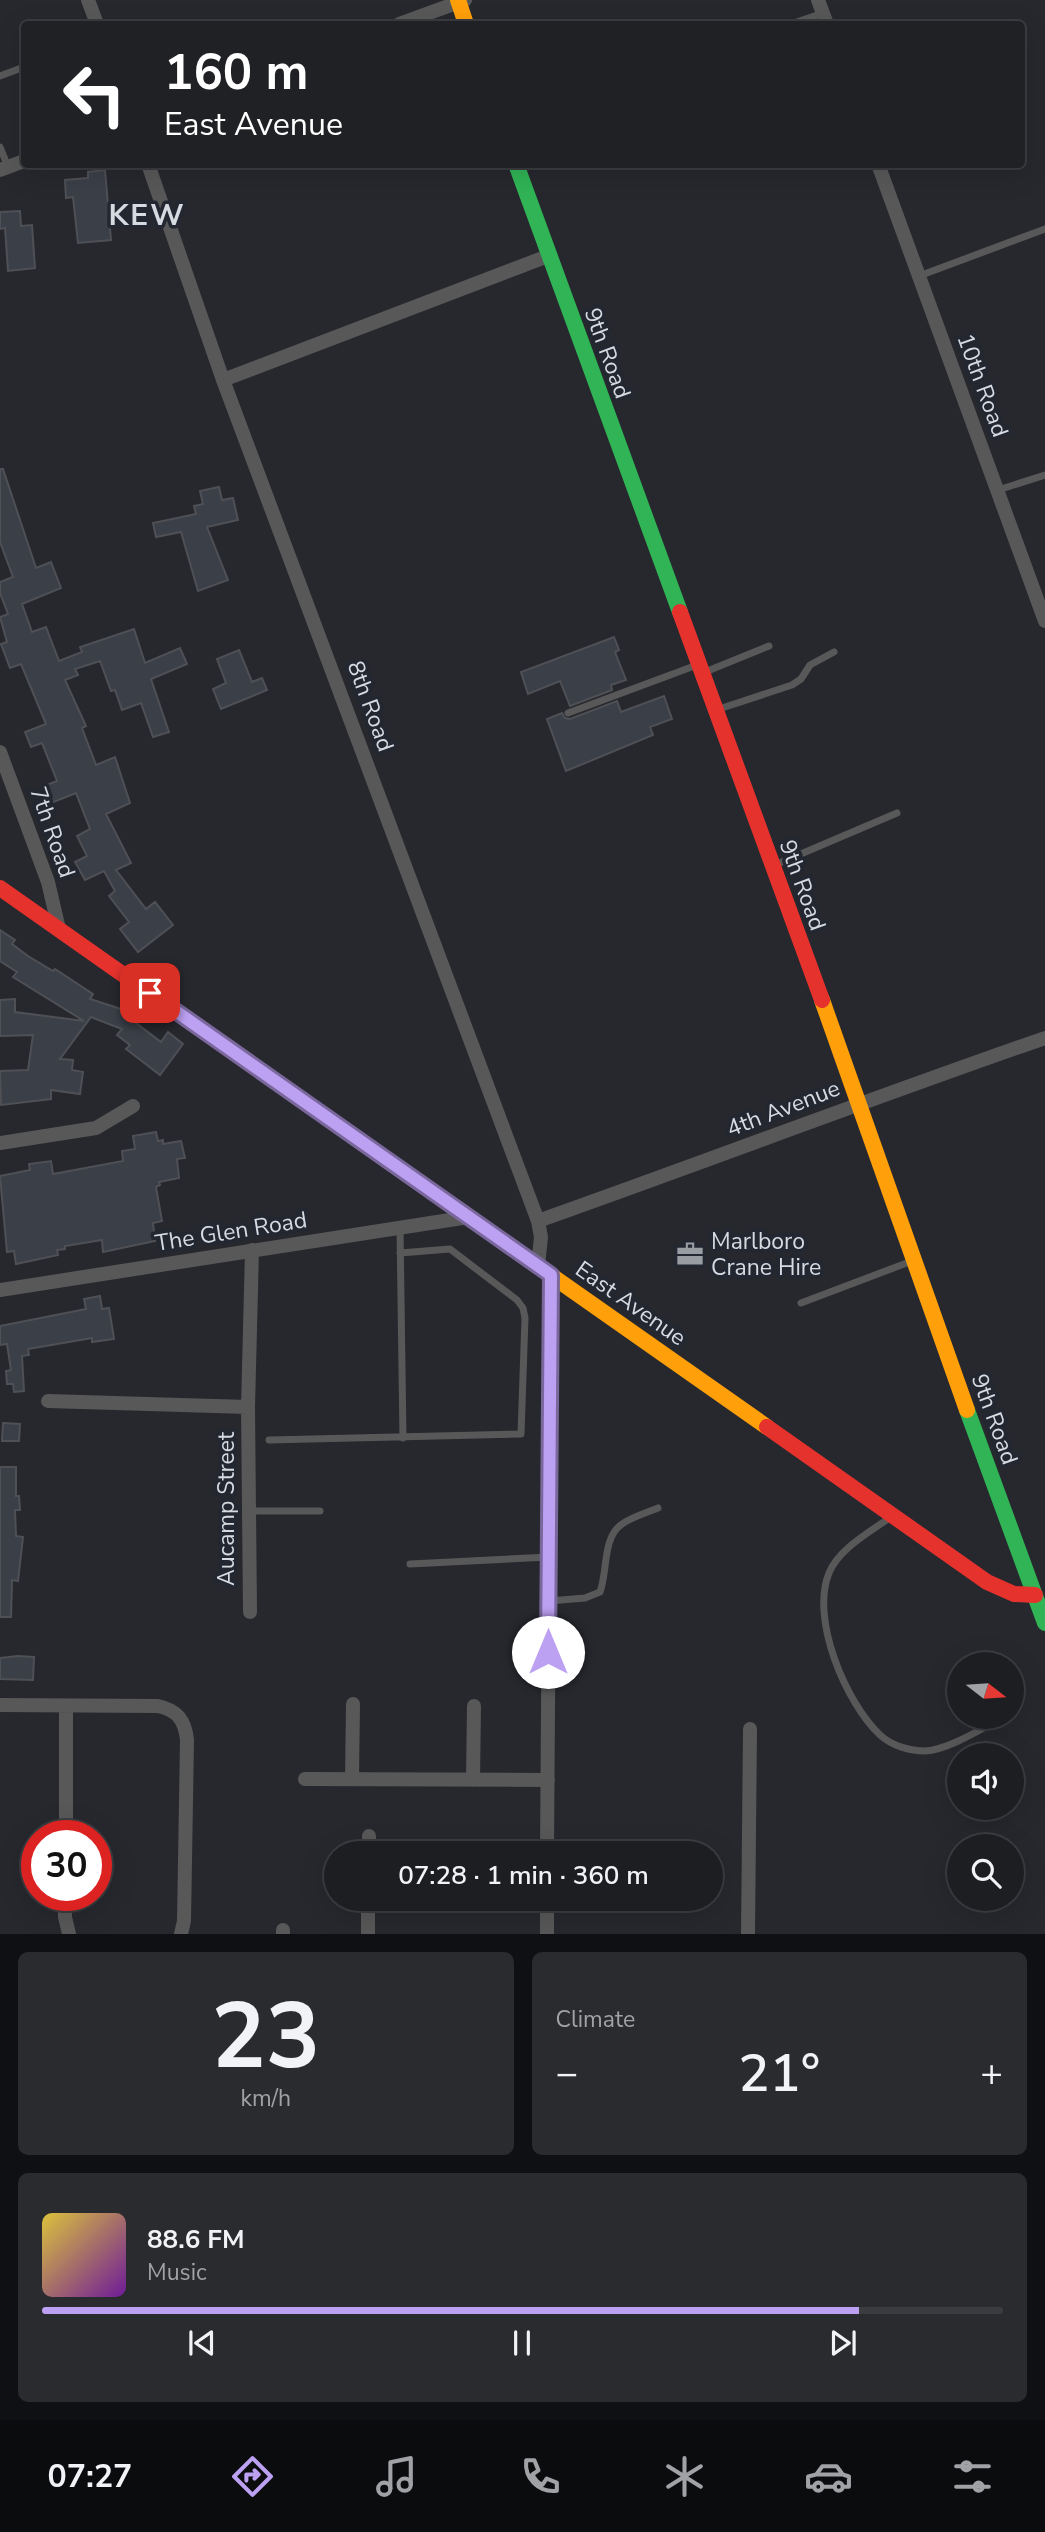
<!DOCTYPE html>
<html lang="en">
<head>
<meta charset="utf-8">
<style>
	body { margin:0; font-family:"Nunito Sans",sans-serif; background:#292b2f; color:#f1f3f6; height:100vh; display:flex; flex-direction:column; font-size:26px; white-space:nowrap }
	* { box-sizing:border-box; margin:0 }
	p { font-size:23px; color:#a0a2a5 }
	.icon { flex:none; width:38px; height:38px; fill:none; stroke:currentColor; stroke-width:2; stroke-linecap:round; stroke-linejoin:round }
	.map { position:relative; height:1934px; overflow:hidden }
	.panel { display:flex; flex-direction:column; gap:18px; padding:18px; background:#0f1013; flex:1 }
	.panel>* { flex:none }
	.hud { position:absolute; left:21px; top:21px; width:1004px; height:147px; border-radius:7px; box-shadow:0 7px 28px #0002,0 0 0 2px #3a3c40; background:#202124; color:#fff; overflow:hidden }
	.needle { width:46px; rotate:107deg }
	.buttons { position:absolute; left:947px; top:1652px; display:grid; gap:14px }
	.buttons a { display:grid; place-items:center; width:77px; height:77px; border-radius:50%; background:#1c1e22; box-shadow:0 7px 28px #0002,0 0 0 2px #3a3c40; font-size:35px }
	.speed { position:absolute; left:21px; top:1820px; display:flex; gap:14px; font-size:35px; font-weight:700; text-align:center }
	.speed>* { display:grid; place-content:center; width:91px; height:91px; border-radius:50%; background:#1c1e22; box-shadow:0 7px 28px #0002,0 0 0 2px #3a3c40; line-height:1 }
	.speed .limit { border:10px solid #d22; background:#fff; color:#111 }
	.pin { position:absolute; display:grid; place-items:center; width:60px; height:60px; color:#fff; margin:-30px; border-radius:14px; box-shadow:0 4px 10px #0006 }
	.me { position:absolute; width:77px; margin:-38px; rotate:0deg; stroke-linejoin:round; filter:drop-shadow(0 0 5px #0008) }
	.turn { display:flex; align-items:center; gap:24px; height:147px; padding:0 28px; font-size:32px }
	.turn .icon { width:91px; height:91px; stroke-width:2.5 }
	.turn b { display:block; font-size:49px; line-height:60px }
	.big { font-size:52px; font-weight:600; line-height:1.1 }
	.panel .card { flex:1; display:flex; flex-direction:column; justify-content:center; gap:10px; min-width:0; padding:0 24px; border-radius:10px; background:#292b2f }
	.panel .dial { align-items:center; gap:0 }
	.dial b { font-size:91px; line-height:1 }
	.song { display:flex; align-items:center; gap:21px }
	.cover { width:84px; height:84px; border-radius:10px; background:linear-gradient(135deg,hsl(50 70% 55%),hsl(280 70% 35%)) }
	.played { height:7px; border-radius:4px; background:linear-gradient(90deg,#bca0f2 85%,#3a3c40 85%) }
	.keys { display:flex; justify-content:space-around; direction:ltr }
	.heat { display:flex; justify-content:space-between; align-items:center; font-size:38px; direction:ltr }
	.panel .tiles { flex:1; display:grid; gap:18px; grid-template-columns:1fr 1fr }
	.card:last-child { grid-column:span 2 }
	.trip { position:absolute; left:324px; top:1841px; width:399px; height:70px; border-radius:35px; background:#1c1e22; box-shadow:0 7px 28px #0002,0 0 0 2px #3a3c40; font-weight:600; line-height:70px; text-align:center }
	.dock { display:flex; height:112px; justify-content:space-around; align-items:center; background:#0b0c0e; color:#a0a2a5 }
	.dock .icon { width:49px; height:49px }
	.dock .on { color:#bca0f2 }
	.dock b { font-size:32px; color:#f1f3f6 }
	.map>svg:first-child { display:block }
	.building { fill:#3b3f48; stroke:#4e5055; stroke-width:2 }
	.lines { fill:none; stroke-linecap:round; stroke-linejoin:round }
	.lane { stroke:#585858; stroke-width:7 }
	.street { stroke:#585858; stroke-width:14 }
	.fast { stroke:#30b455; stroke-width:16 }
	.slow { stroke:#ff9f0a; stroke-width:16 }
	.jam { stroke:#e5322d; stroke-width:16 }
	.route-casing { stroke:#7a689d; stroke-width:18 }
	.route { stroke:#bca0f2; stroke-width:12 }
	.labels { text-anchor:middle; stroke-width:7; stroke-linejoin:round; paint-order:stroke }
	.street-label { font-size:23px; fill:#d7dae0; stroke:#222731 }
	.poi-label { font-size:23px; fill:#d7dae0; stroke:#222731; text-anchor:start }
	.district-label { font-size:30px; font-weight:bold; letter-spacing:2px; fill:#d7dae0; stroke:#222731 }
</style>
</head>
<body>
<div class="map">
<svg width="1045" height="1934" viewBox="0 0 1045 1934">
	<rect width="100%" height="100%" fill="#26282e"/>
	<path class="building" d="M 105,170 L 111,240 L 78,243 L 73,197 L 66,198 L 65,180 L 88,178 L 88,172 Z
		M 20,211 L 21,226 L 32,225 L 35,268 L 8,271 L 5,228 L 0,229 L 0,212 Z
		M 0,469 L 3,469 L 36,568 L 51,562 L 61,588 L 22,604 L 32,632 L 46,627 L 59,661 L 82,652 L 80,647 L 134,629 L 145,663 L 180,648 L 187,664 L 151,679 L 169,732 L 153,737 L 141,703 L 122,710 L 115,690 L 111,691 L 100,661 L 75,669 L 78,675 L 65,680 L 86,726 L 82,728 L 96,765 L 115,757 L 130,803 L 106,814 L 131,863 L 116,870 L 146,909 L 155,902 L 173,925 L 138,952 L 120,929 L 129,922 L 109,896 L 115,891 L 104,871 L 85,880 L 75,862 L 87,856 L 77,836 L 90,829 L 76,793 L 51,803 L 44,786 L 57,781 L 42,743 L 31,747 L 25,732 L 46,724 L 21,664 L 10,668 L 1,644 L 7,642 L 0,617 L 8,614 L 0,593 L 0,582 L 13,577 L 0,542 Z
		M 219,487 L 222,500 L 233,498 L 238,520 L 207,527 L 228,580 L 198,591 L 181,532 L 156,537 L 153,523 L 196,514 L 194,506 L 203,504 L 200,491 Z
		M 614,637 L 619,650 L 615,652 L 626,680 L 611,685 L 612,690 L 570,706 L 560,681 L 528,694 L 521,672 Z
		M 239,650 L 252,682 L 262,678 L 267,690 L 221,709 L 213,689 L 226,683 L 217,659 Z
		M 664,696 L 672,719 L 650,727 L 653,735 L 566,771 L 547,719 L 562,713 L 565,718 L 570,719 L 617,701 L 621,712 Z
		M 0,930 L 15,940 L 12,944 L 28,956 L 53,971 L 55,969 L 93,994 L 90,999 L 124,1010 L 123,1013 L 161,1042 L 168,1032 L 183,1044 L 160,1075 L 126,1049 L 130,1045 L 117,1035 L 122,1029 L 91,1017 L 60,1059 L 73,1060 L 72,1070 L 83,1072 L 80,1094 L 51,1090 L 51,1099 L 1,1105 L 0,1071 L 28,1070 L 33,1035 L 0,1036 L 0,1000 L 15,999 L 15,1012 L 84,1021 L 13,977 L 17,972 L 0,961 Z
		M 156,1132 L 158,1141 L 163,1140 L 163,1144 L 181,1141 L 185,1158 L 177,1159 L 179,1178 L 159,1182 L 160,1185 L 156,1187 L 162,1221 L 153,1223 L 155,1241 L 103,1252 L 102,1240 L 65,1246 L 65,1249 L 57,1250 L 58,1255 L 16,1264 L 14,1251 L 7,1252 L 0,1176 L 30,1170 L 29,1164 L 51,1161 L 53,1174 L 123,1161 L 122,1151 L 135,1149 L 133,1136 Z
		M 100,1296 L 102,1309 L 109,1308 L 114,1339 L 92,1342 L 92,1338 L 28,1349 L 29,1355 L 22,1356 L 24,1391 L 14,1392 L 13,1384 L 7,1384 L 6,1371 L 11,1370 L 7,1344 L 0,1345 L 0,1326 L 86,1309 L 84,1299 Z
		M 3,1423 L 20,1424 L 19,1441 L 2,1441 Z
		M 0,1467 L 16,1467 L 16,1496 L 19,1496 L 20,1510 L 15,1510 L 16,1536 L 23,1537 L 18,1581 L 12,1580 L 11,1617 L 0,1617 Z
		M 18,1656 L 34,1657 L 33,1680 L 0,1679 L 0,1658 Z"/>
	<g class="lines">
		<path class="lane" d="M 791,24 L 823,13
			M 0,76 L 24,67
			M 0,147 L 8,167
			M 919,276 L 1045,229
			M 998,490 L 1045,475
			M 705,672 L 769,646
			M 719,709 L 792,685 L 801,679 L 810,665 L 834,652
			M 568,713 L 697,665
			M 775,865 L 897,813
			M 400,1228 L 403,1438
			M 801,1303 L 912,1261
			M 269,1440 L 521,1434 L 525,1318 L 523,1308 L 517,1300 L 450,1249 L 400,1253
			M 249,1511 L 320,1511
			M 892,1516 C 872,1531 839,1548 829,1573 C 810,1619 846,1703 880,1735 C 892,1746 910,1751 925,1751 C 948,1750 983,1728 1004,1717
			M 410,1564 L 549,1557
			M 549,1601 L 585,1598 L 600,1592 C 608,1571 602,1538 622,1524 C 632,1517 646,1513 658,1508"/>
		<path class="street" d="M 88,0 L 97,24
			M 818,0 L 827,24
			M 399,24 L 465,0
			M 148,164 L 223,380 L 538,1221 L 541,1237 L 538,1266
			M 878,164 L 1045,621
			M 0,170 L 24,161
			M 223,380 L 548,256
			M 0,752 L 48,882 L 59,929
			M 0,1143 L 96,1128 L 133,1106
			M 538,1221 C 707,1161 875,1097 1045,1038
			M 0,1290 L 469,1217
			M 48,1401 L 248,1407
			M 250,1612 L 248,1407 L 252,1250
			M 0,1705 L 158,1706 C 177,1710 185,1720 187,1740 L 184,1921 L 181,1934
			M 352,1778 L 353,1704
			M 305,1779 L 548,1780
			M 473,1780 L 474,1706
			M 66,1836 L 66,1706
			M 369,1853 L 369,1836
			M 547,1853 L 551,1275
			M 65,1895 L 65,1917 L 69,1934
			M 283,1934 L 283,1930
			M 368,1934 L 368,1899
			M 547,1934 L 547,1899
			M 748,1934 L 750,1729"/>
		<path class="fast" d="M 516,164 L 680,612
			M 967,1410 L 1045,1623"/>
		<path class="slow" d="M 458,0 L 466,24
			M 822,1000 L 967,1410
			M 334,1123 L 767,1427"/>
		<path class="jam" d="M 680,612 L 822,1000
			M 0,888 L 334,1123
			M 767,1427 L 987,1582 L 1014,1594 L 1035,1595"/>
	</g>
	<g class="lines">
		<defs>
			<path id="route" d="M 150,993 L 551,1275 L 548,1652"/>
		</defs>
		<use href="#route" class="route-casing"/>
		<use href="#route" class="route"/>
	</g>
	<defs>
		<symbol id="office-bare" viewBox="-9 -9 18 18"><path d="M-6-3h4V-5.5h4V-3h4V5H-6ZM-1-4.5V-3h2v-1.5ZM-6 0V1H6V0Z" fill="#999ca2" stroke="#222731" stroke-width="2.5" paint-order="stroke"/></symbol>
	</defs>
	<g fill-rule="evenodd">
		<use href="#office-bare" x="671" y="1235" width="38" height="38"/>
	</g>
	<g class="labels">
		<g class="street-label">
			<text transform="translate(608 353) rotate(70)" y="8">9th Road</text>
			<text transform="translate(983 385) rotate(70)" y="8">10th Road</text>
			<text transform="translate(371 706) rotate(70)" y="8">8th Road</text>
			<text transform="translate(53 832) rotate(71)" y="8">7th Road</text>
			<text transform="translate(803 885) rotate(70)" y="8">9th Road</text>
			<text transform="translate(783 1108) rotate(-21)" y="8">4th Avenue</text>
			<text transform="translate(231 1231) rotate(-9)" y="8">The Glen Road</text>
			<text transform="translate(631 1303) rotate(35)" y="8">East Avenue</text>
			<text transform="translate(995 1419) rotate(70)" y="8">9th Road</text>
			<text transform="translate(226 1509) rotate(-90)" y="8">Aucamp Street</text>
		</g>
		<g class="poi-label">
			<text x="711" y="1249">Marlboro<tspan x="711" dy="26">Crane Hire</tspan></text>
		</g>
		<g class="district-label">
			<text x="147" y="225">KEW</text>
		</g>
	</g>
</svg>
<div class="buttons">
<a><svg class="needle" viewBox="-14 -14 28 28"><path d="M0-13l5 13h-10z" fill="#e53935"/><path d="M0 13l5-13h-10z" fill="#a0a2a5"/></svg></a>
<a><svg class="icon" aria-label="sound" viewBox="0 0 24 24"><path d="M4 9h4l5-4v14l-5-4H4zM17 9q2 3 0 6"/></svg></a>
<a><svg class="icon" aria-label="search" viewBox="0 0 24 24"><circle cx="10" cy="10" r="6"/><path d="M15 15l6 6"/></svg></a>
</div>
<div class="speed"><div class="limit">30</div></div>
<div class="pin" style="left:150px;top:993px;background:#d93025"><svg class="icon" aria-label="arrive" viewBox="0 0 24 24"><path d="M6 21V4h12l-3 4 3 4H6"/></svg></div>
<svg class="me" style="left:548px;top:1652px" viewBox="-20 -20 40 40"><circle r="19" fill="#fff"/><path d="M0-13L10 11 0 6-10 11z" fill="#bca0f2"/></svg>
<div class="trip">07:28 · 1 min · 360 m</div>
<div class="hud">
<div class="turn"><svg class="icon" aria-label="left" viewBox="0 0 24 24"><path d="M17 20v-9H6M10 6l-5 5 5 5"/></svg><div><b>160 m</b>East Avenue</div></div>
</div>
</div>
<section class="panel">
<div class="tiles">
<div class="card dial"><b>23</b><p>km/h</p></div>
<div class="card"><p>Climate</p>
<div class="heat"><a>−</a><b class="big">21°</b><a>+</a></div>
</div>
<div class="card">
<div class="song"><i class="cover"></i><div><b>88.6 FM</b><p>Music</p></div></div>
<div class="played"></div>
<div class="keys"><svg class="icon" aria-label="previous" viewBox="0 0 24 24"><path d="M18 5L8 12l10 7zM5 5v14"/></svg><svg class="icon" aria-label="pause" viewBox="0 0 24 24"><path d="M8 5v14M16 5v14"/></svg><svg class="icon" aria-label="next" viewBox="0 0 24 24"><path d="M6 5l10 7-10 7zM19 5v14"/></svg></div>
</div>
</div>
</section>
<nav class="dock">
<b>07:27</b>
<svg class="icon on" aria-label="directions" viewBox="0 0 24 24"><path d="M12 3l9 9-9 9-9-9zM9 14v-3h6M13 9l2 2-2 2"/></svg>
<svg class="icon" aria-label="music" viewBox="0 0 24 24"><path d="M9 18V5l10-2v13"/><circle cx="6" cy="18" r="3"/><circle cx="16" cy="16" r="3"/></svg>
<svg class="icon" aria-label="phone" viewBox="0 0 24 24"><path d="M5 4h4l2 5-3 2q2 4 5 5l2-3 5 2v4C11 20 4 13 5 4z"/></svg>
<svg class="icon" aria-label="climate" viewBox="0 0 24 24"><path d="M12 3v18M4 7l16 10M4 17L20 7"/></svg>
<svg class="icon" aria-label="car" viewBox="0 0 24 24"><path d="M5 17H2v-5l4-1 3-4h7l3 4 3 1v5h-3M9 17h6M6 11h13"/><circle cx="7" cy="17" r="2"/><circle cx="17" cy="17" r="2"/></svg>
<svg class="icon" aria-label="filters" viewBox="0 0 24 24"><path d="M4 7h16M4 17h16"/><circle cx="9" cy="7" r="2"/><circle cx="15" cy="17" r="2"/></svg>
</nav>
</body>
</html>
